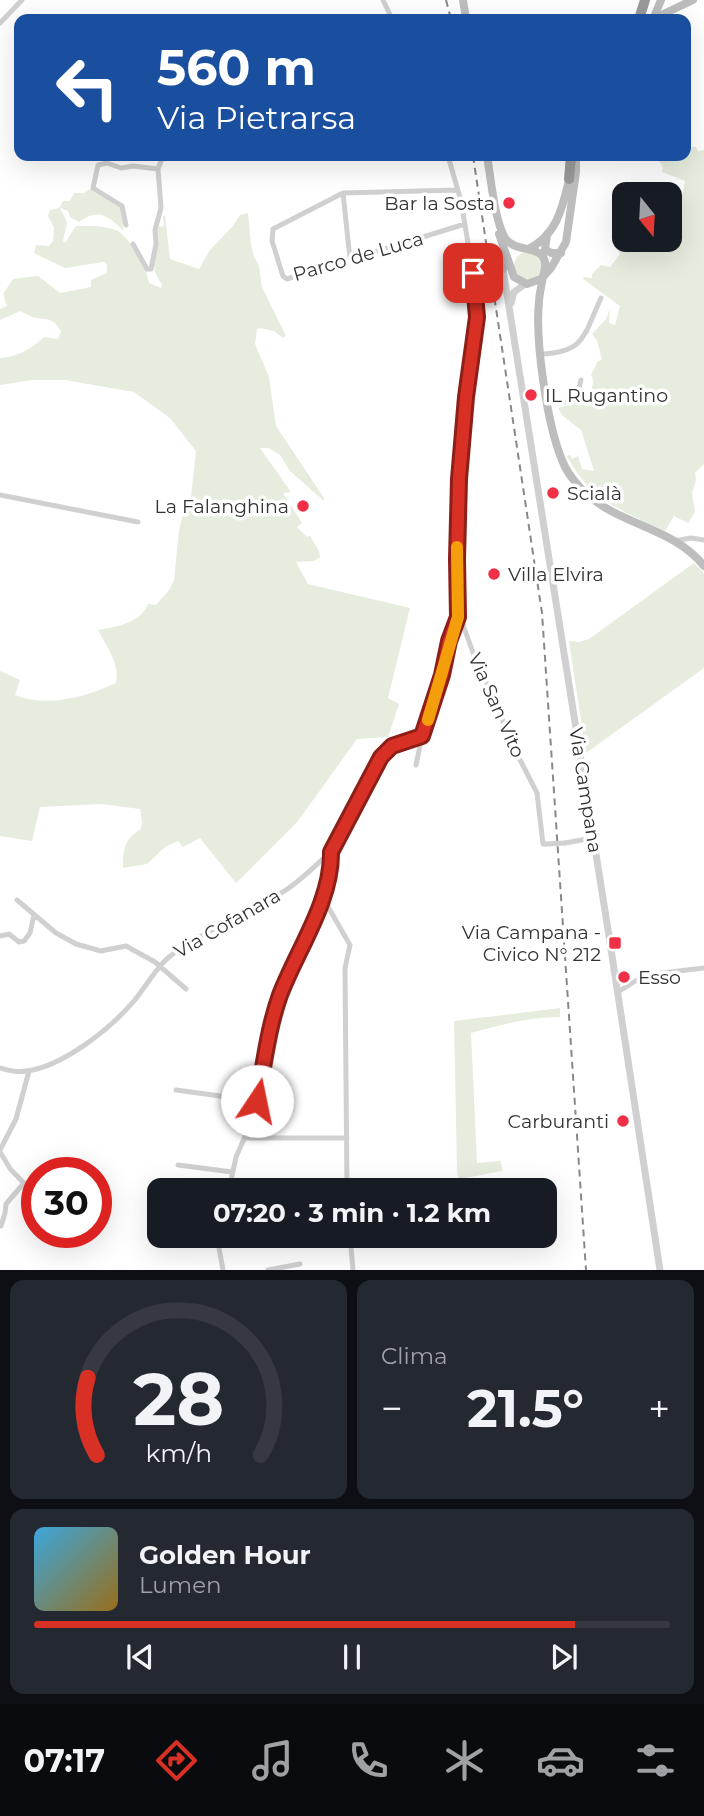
<!DOCTYPE html>
<html lang="it">
<head>
<meta charset="utf-8">
<style>
	body { margin:0; font-family:Montserrat,sans-serif; background:#242831; color:#f1f3f6; height:100vh; display:flex; flex-direction:column; font-size:26px; white-space:nowrap }
	* { box-sizing:border-box; margin:0 }
	p { font-size:23px; color:#9ea1a6 }
	.icon { flex:none; width:38px; height:38px; fill:none; stroke:currentColor; stroke-width:2; stroke-linecap:round; stroke-linejoin:round }
	.map { position:relative; height:1270px; overflow:hidden }
	.drawer { display:flex; flex-direction:column; gap:10px; padding:10px; background:#0d0f14; flex:1 }
	.drawer>* { flex:none }
	.top-card { position:absolute; left:14px; top:14px; width:677px; height:147px; border-radius:14px; box-shadow:0 7px 28px #0002; background:#1a4fa0; color:#fff; overflow:hidden }
	.needle { width:46px; rotate:162deg }
	.buttons { position:absolute; left:612px; top:182px; display:grid; gap:14px }
	.buttons a { display:grid; place-items:center; width:70px; height:70px; border-radius:14px; background:#171b24; box-shadow:0 7px 28px #0002; font-size:35px }
	.speed { position:absolute; left:21px; top:1157px; display:flex; gap:14px; font-size:35px; font-weight:700; text-align:center }
	.speed>* { display:grid; place-content:center; width:91px; height:91px; border-radius:50%; background:#171b24; box-shadow:0 7px 28px #0002; line-height:1 }
	.speed .limit { border:10px solid #d22; background:#fff; color:#111 }
	.pin { position:absolute; display:grid; place-items:center; width:60px; height:60px; color:#fff; margin:-30px; border-radius:14px; box-shadow:0 4px 10px #0006 }
	.me { position:absolute; width:77px; margin:-38px; rotate:11deg; stroke-linejoin:round; filter:drop-shadow(0 0 5px #0008) }
	.turn { display:flex; align-items:center; gap:24px; height:147px; padding:0 28px; font-size:32px }
	.turn .icon { width:91px; height:91px; stroke-width:2.5 }
	.turn b { display:block; font-size:49px; line-height:60px }
	.big { font-size:52px; font-weight:700; line-height:1.1 }
	.drawer .tile { flex:1; display:flex; flex-direction:column; justify-content:center; gap:10px; min-width:0; padding:0 24px; border-radius:14px; background:#242831 }
	.drawer .dial { align-items:center; gap:0 }
	.dial svg { height:182px; overflow:visible; fill:none; stroke:#363941; stroke-width:7; stroke-linecap:round; text-anchor:middle }
	.dial text { fill:#f1f3f6; stroke:none }
	.song { display:flex; align-items:center; gap:21px }
	.cover { width:84px; height:84px; border-radius:10px; background:linear-gradient(135deg,hsl(200 70% 55%),hsl(40 70% 35%)) }
	.played { height:7px; border-radius:4px; background:linear-gradient(90deg,#d93025 85%,#363941 85%) }
	.keys { display:flex; justify-content:space-around; direction:ltr }
	.heat { display:flex; justify-content:space-between; align-items:center; font-size:38px; direction:ltr }
	.drawer .tiles { flex:1; display:grid; gap:10px; grid-template-columns:1fr 1fr }
	.tile:last-child { grid-column:span 2 }
	.trip { position:absolute; left:147px; top:1178px; width:410px; height:70px; border-radius:14px; background:#171b24; box-shadow:0 7px 28px #0002; font-weight:700; line-height:70px; text-align:center }
	.menu { display:flex; height:112px; justify-content:space-around; align-items:center; background:#090b0e; color:#9ea1a6 }
	.menu .icon { width:49px; height:49px }
	.menu .selected { color:#d93025 }
	.menu b { font-size:32px; color:#f1f3f6 }
	.map>svg:first-child { display:block }
	.green { fill:#e6ecde }
	.lines { fill:none; stroke-linecap:round; stroke-linejoin:round }
	.minor { stroke:#d0d0d0; stroke-width:5 }
	.tertiary { stroke:#d0d0d0; stroke-width:7 }
	.secondary { stroke:#bdbdbd; stroke-width:8 }
	.motorway { stroke:#9a9a9a; stroke-width:10 }
	.rail { stroke:#888; stroke-width:2; stroke-dasharray:7 5; stroke-linecap:butt }
	.minor-bridge { stroke:#d0d0d0; stroke-width:5 }
	.route-casing { stroke:#8d1f18; stroke-width:18 }
	.route { stroke:#d93025; stroke-width:12 }
	.slow { stroke:#f59e0b; stroke-width:12 }
	.poi-dot { fill:#ef3046; stroke:#fff; stroke-width:2.5 }
	.labels { text-anchor:middle; stroke-width:7; stroke-linejoin:round; paint-order:stroke }
	.poi-label { font-size:19px; fill:#333; stroke:#fff; text-anchor:end }
	.street-label { font-size:19px; fill:#333; stroke:#fff }
</style>
</head>
<body>
<div class="map">
<svg width="704" height="1270" viewBox="0 0 704 1270">
	<rect width="100%" height="100%" fill="#fff"/>
	<path class="green" d="M 692,147 L 696,147 L 698,151 L 704,150 L 704,464 L 695,473 L 696,480 L 692,493 L 695,512 L 688,523 L 674,516 L 665,531 C 621,510 591,501 567,456 L 570,455 L 572,459 L 578,456 L 582,469 L 594,471 L 581,430 L 563,416 L 558,408 L 573,404 L 583,389 L 587,397 C 592,393 595,380 591,375 L 598,361 L 602,360 L 597,340 L 592,334 L 606,319 L 610,309 L 609,323 L 615,325 L 620,306 L 583,279 L 584,277 L 592,278 L 592,274 L 601,265 L 610,267 L 620,254 L 618,249 L 630,240 L 643,240 L 649,243 L 664,243 L 670,240 L 675,229 L 670,226 L 670,209 L 674,209 L 683,193 L 685,181 L 662,172 L 663,167 L 656,156 L 668,156 L 672,161 L 680,156 L 686,156 L 686,152 Z
		M 90,189 C 113,202 125,201 123,230 C 107,215 98,208 79,222 L 70,217 L 68,211 L 60,208 L 67,222 L 63,241 L 65,243 L 76,226 C 90,226 102,225 116,230 C 129,236 148,269 149,283 L 161,288 L 162,284 C 149,269 155,250 156,232 L 158,227 L 164,226 L 163,216 L 165,216 L 170,259 L 199,269 L 210,250 L 232,227 L 240,215 L 248,213 L 251,245 L 254,257 L 259,266 L 262,287 L 286,336 L 283,338 L 274,331 L 260,328 L 257,329 L 255,344 L 269,377 L 276,426 L 324,498 L 324,501 L 290,471 L 280,455 L 269,448 L 260,448 L 291,492 L 283,493 L 302,523 L 297,527 L 307,537 L 310,536 L 319,551 L 320,557 L 314,561 L 296,562 L 308,584 L 410,608 L 388,698 L 399,704 L 388,737 L 357,739 L 298,821 L 236,883 L 200,838 L 183,847 L 178,841 L 165,847 L 147,864 L 123,868 C 123,850 124,839 141,829 L 142,821 L 140,809 L 102,804 L 40,807 L 32,841 L 0,836 L 0,671 L 20,680 L 15,695 C 47,708 86,697 116,683 C 120,664 107,647 98,630 C 117,627 140,623 148,604 L 156,605 L 170,589 L 174,580 L 179,530 L 185,506 L 190,506 L 196,451 L 170,418 L 134,392 L 65,380 L 32,380 L 0,385 L 0,358 C 17,357 32,349 44,337 L 58,339 L 61,331 C 53,318 50,320 37,318 C 32,318 25,313 20,311 L 0,320 L 0,309 L 7,306 L 3,294 L 13,279 L 38,276 L 60,293 L 91,287 L 91,280 L 107,273 L 107,265 L 104,262 L 65,268 L 34,253 L 36,245 L 49,246 L 53,241 L 54,227 L 48,216 L 50,210 L 59,208 L 63,201 L 70,201 L 74,193 L 84,193 Z
		M514 266a14 14 0 1 1 28 0a14 14 0 1 1-28 0Z
		M 694,563 L 704,573 L 704,668 L 586,753 L 569,641 L 579,642 L 589,639 Z
		M 560,1008 L 560,1017 C 529,1017 500,1025 471,1033 L 477,1163 L 501,1161 L 502,1171 L 460,1179 L 458,1177 L 457,1170 L 454,1021 Z"/>
	<g class="lines">
		<path class="minor" d="M 383,0 L 392,19
			M 0,23 L 22,0
			M 448,156 L 461,201 L 473,273 L 484,272
			M 243,158 L 251,156
			M 458,190 L 343,193 L 273,229 L 272,241 L 283,276 L 287,279 L 465,224
			M 343,193 L 350,259
			M 126,225 L 122,206 L 93,188 L 98,165 L 107,163 L 121,168 L 133,166 L 158,169
			M 133,244 L 147,269 L 151,269 L 156,244 L 155,230 L 161,208 L 158,169 L 163,156
			M 473,273 L 477,317 L 465,397 L 459,479 L 458,617 L 463,625 L 475,658 L 498,708 L 510,740 L 537,793 L 543,844 L 546,844
			M 541,354 C 586,352 584,334 601,298
			M 547,398 L 558,403 L 576,400 L 581,380
			M 0,495 L 138,522
			M 674,541 L 691,538 L 704,540
			M 416,765 L 422,736
			M 565,843 L 593,838
			M 323,898 L 350,945 L 345,968 L 347,1190
			M 17,900 L 56,933 L 76,944 L 101,951 L 126,946 L 155,962 L 186,989
			M 0,936 L 9,934 L 19,942 L 24,941 L 30,933 L 34,915
			M 618,992 L 645,975 L 704,968
			M 0,1068 C 8,1070 17,1073 26,1071 C 62,1067 110,1029 133,1002 C 147,986 156,966 174,953 C 207,929 246,915 281,893 C 300,882 314,866 331,852
			M 176,1090 L 257,1101
			M 245,1138 L 347,1138
			M 0,1150 L 16,1119 L 29,1071
			M 0,1152 L 11,1170 L 24,1183 L 6,1204 L 5,1213 L 1,1226
			M 178,1165 L 232,1172
			M 229,1190 L 236,1157 L 254,1116 L 279,997 L 326,890 L 331,866 L 331,852 L 381,757 L 392,746 L 422,736 L 442,675 L 449,641 L 458,617
			M 221,1236 L 219,1248 L 223,1270
			M 350,1236 L 353,1270
			M 268,1270 L 300,1264"/>
		<path class="tertiary" d="M 503,269 L 609,936 L 660,1270
			M 511,303 L 514,292 L 525,284"/>
		<path class="secondary" d="M 463,0 L 466,19
			M 654,17 L 661,0
			M 653,19 L 693,0
			M 487,156 C 491,178 494,219 505,238 C 517,256 552,241 544,273
			M 499,234 L 514,277 L 527,284 L 541,279 L 551,268 L 566,242 L 576,172 L 576,156
			M 547,235 L 545,249 L 551,253 L 561,253
			M 528,249 C 558,235 563,205 570,176
			M 500,253 L 503,269
			M 543,276 C 542,285 539,294 539,302 C 535,341 547,424 562,460 C 569,479 587,496 604,507 C 637,527 679,534 704,566"/>
		<path class="motorway" d="M 639,19 L 645,0
			M 569,179 L 571,156"/>
		<path class="rail" d="M 446,0 L 451,19
			M 473,156 L 542,613 L 586,1270"/>
		<path class="minor-bridge" d="M 484,272 L 492,271
			M 546,844 L 565,843"/>
	</g>
	<g class="lines">
		<defs>
			<path id="route" d="M 257,1101 C 264,1066 268,1028 280,995 C 297,950 332,901 331,852 L 381,757 L 392,746 L 422,736 L 442,675 L 449,641 L 458,617 L 457,559 L 459,479 L 466,397 L 477,317 L 473,273"/>
		</defs>
		<use href="#route" class="route-casing"/>
		<use href="#route" class="route"/>
		<path class="slow" d="M 428,720 L 458,617 L 457,547"/>
	</g>
	<g class="poi-dot">
		<circle cx="509" cy="203" r="7"/>
		<circle cx="531" cy="395" r="7"/>
		<circle cx="553" cy="493" r="7"/>
		<circle cx="303" cy="506" r="7"/>
		<circle cx="494" cy="574" r="7"/>
		<rect x="608" y="936" width="14" height="14" rx="3.5"/>
		<circle cx="624" cy="977" r="7"/>
		<circle cx="623" cy="1121" r="7"/>
	</g>
	<g class="labels">
		<g class="poi-label">
			<text x="495" y="210">Bar la Sosta</text>
			<text x="545" y="402" text-anchor="start">IL Rugantino</text>
			<text x="567" y="500" text-anchor="start">Scialà</text>
			<text x="289" y="513">La Falanghina</text>
			<text x="508" y="581" text-anchor="start">Villa Elvira</text>
			<text x="601" y="939">Via Campana -<tspan x="601" dy="22">Civico N° 212</tspan></text>
			<text x="638" y="984" text-anchor="start">Esso</text>
			<text x="609" y="1128">Carburanti</text>
		</g>
		<g class="street-label">
			<text transform="translate(358 256) rotate(-16)" y="7">Parco de Luca</text>
			<text transform="translate(497 705) rotate(66)" y="7">Via San Vito</text>
			<text transform="translate(586 790) rotate(81)" y="7">Via Campana</text>
			<text transform="translate(227 923) rotate(-30)" y="7">Via Cofanara</text>
		</g>
	</g>
</svg>
<div class="buttons">
<a><svg class="needle" viewBox="-14 -14 28 28"><path d="M0-13l5 13h-10z" fill="#e53935"/><path d="M0 13l5-13h-10z" fill="#9ea1a6"/></svg></a>
</div>
<div class="speed"><div class="limit">30</div></div>
<div class="pin" style="left:473px;top:273px;background:#d93025"><svg class="icon" aria-label="arrive" viewBox="0 0 24 24"><path d="M6 21V4h12l-3 4 3 4H6"/></svg></div>
<svg class="me" style="left:257px;top:1101px" viewBox="-20 -20 40 40"><circle r="19" fill="#fff"/><path d="M0-13L10 11 0 6-10 11z" fill="#d93025"/></svg>
<div class="trip">07:20 · 3 min · 1.2 km</div>
<div class="top-card">
<div class="turn"><svg class="icon" aria-label="left" viewBox="0 0 24 24"><path d="M17 20v-9H6M10 6l-5 5 5 5"/></svg><div><b>560 m</b>Via Pietrarsa</div></div>
</div>
</div>
<section class="drawer">
<div class="tiles">
<div class="tile dial"><svg viewBox="0 0 100 80">
<path d="M14 69A42 42 0 1 1 86 69"/>
<path d="M14 69A42 42 0 0 1 10 35" stroke="#d93025"/>
<text x="50" y="56" font-size="32" font-weight="700">28</text>
<text x="50" y="72" font-size="11">km/h</text>
</svg></div>
<div class="tile"><p>Clima</p>
<div class="heat"><a>−</a><b class="big">21.5°</b><a>+</a></div>
</div>
<div class="tile">
<div class="song"><i class="cover"></i><div><b>Golden Hour</b><p>Lumen</p></div></div>
<div class="played"></div>
<div class="keys"><svg class="icon" aria-label="previous" viewBox="0 0 24 24"><path d="M18 5L8 12l10 7zM5 5v14"/></svg><svg class="icon" aria-label="pause" viewBox="0 0 24 24"><path d="M8 5v14M16 5v14"/></svg><svg class="icon" aria-label="next" viewBox="0 0 24 24"><path d="M6 5l10 7-10 7zM19 5v14"/></svg></div>
</div>
</div>
</section>
<nav class="menu">
<b>07:17</b>
<svg class="icon selected" aria-label="directions" viewBox="0 0 24 24"><path d="M12 3l9 9-9 9-9-9zM9 14v-3h6M13 9l2 2-2 2"/></svg>
<svg class="icon" aria-label="music" viewBox="0 0 24 24"><path d="M9 18V5l10-2v13"/><circle cx="6" cy="18" r="3"/><circle cx="16" cy="16" r="3"/></svg>
<svg class="icon" aria-label="phone" viewBox="0 0 24 24"><path d="M5 4h4l2 5-3 2q2 4 5 5l2-3 5 2v4C11 20 4 13 5 4z"/></svg>
<svg class="icon" aria-label="climate" viewBox="0 0 24 24"><path d="M12 3v18M4 7l16 10M4 17L20 7"/></svg>
<svg class="icon" aria-label="car" viewBox="0 0 24 24"><path d="M5 17H2v-5l4-1 3-4h7l3 4 3 1v5h-3M9 17h6M6 11h13"/><circle cx="7" cy="17" r="2"/><circle cx="17" cy="17" r="2"/></svg>
<svg class="icon" aria-label="filters" viewBox="0 0 24 24"><path d="M4 7h16M4 17h16"/><circle cx="9" cy="7" r="2"/><circle cx="15" cy="17" r="2"/></svg>
</nav>
</body>
</html>
